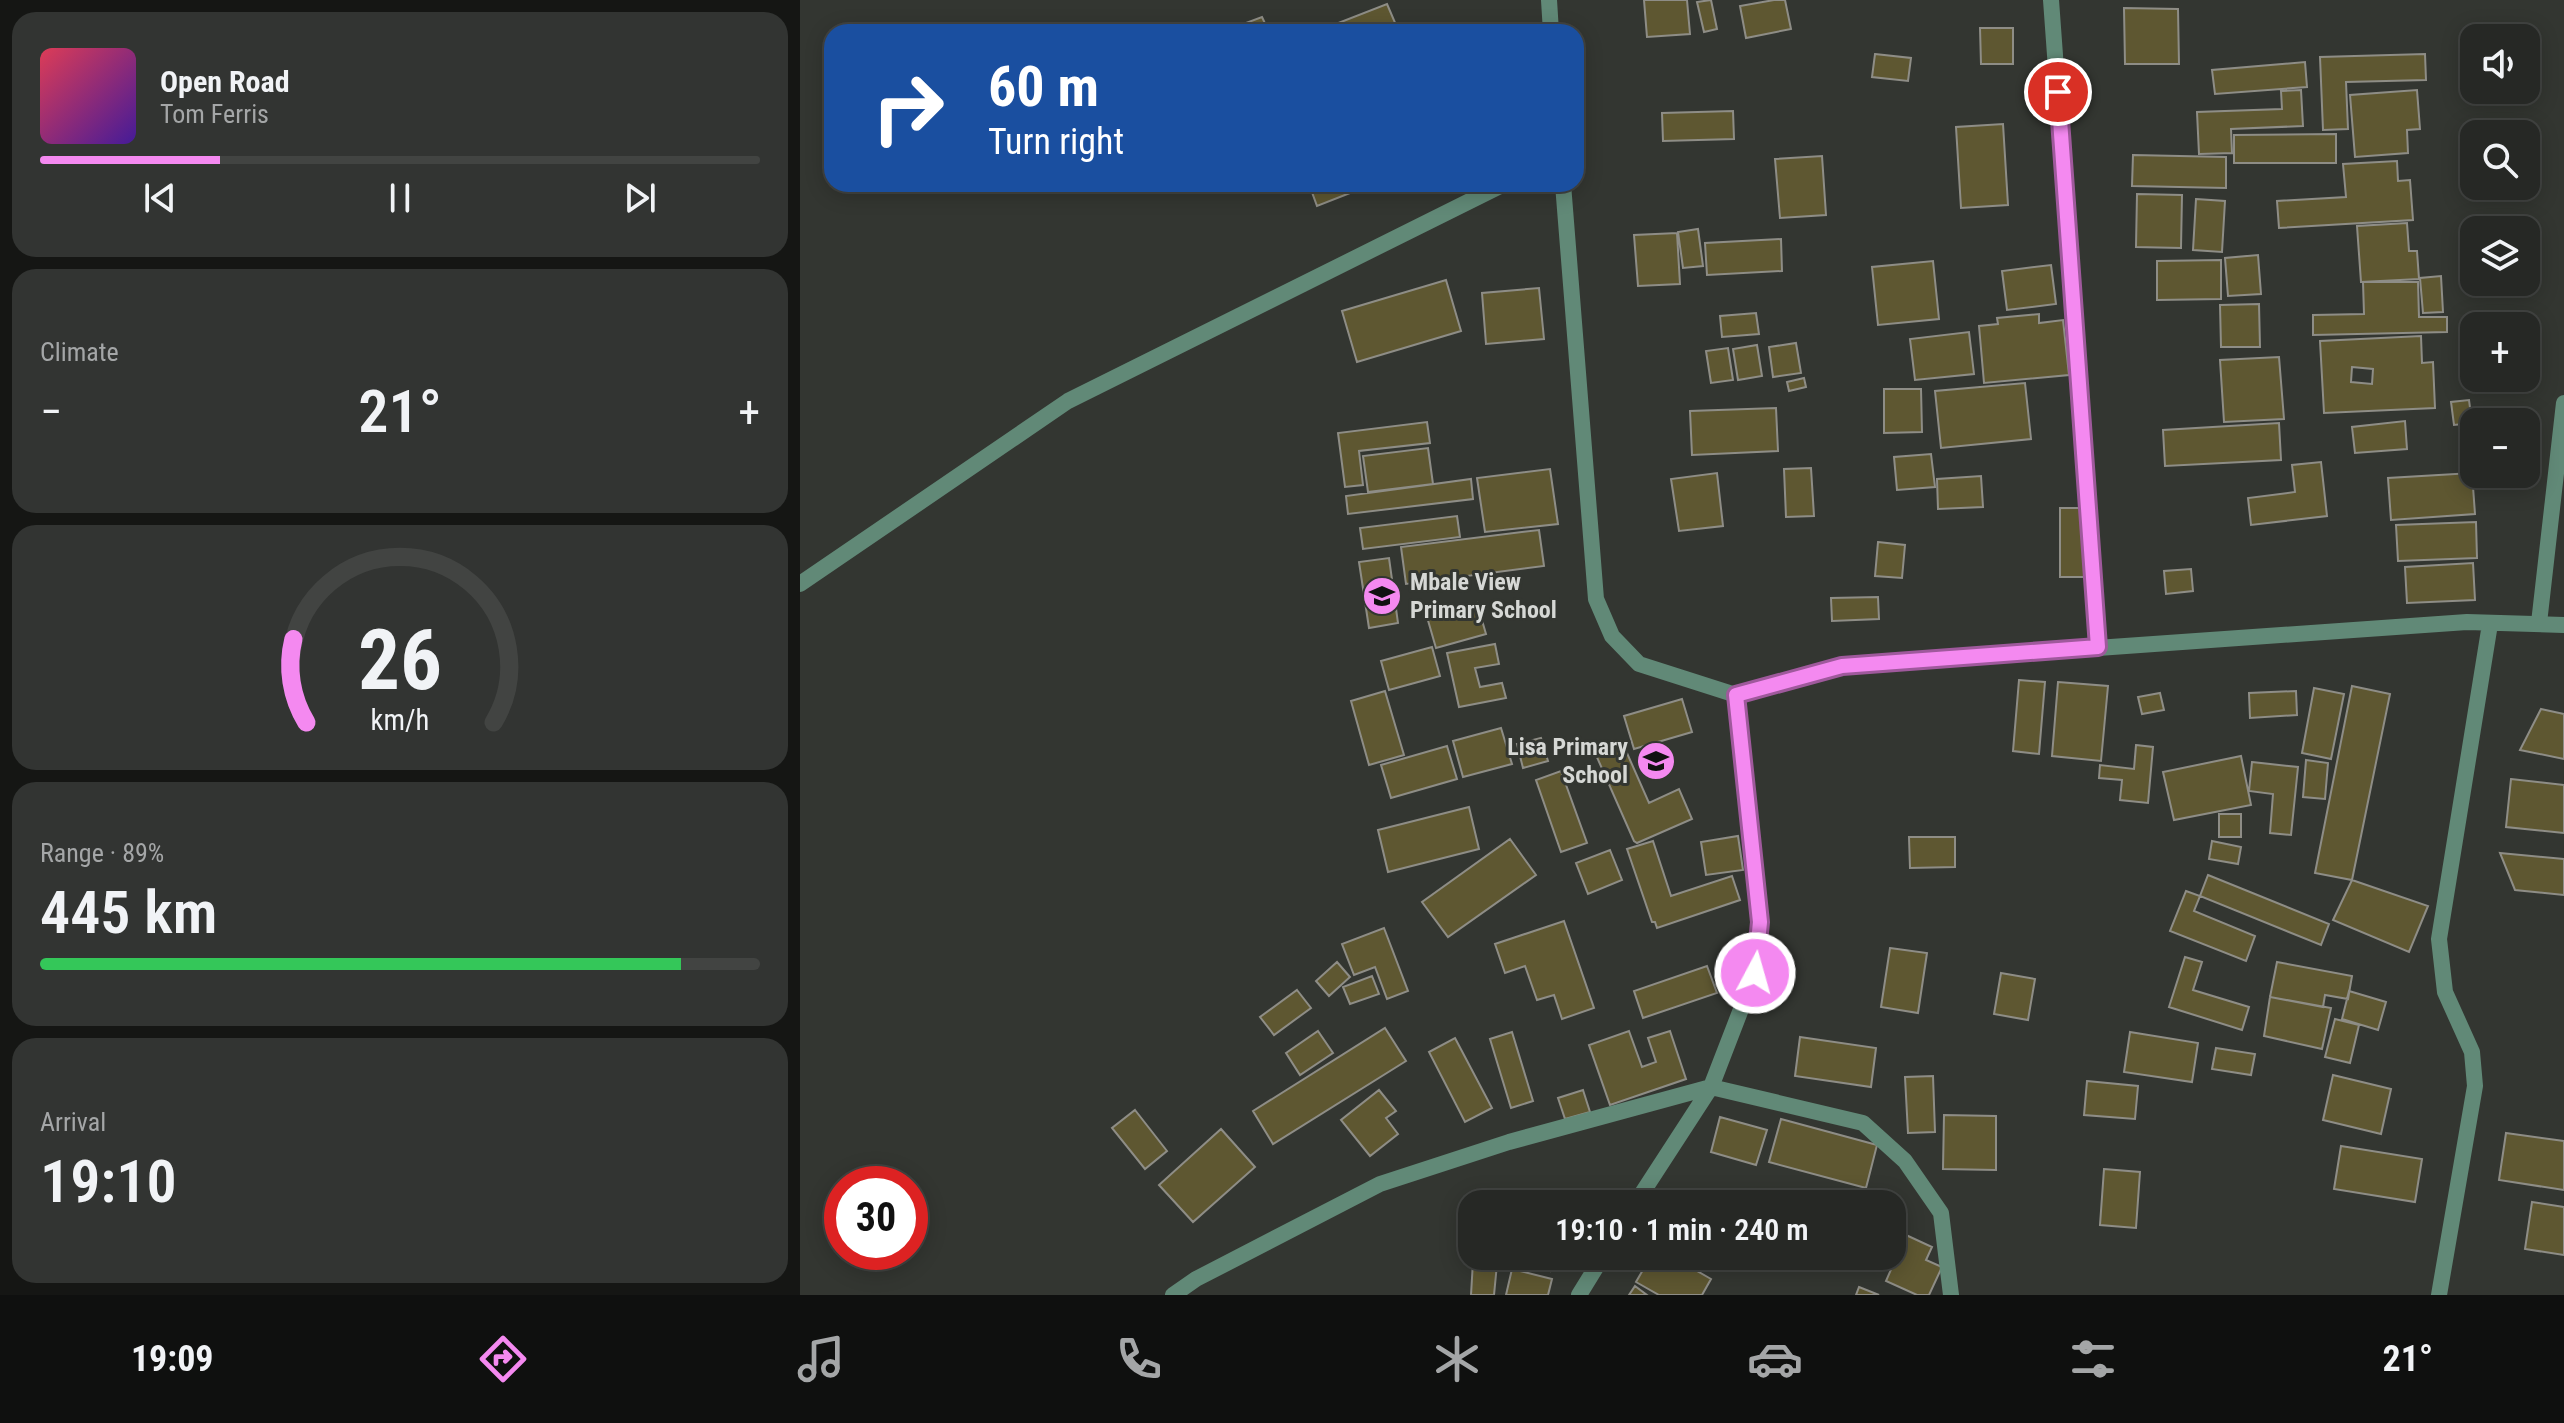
<!DOCTYPE html>
<html lang="en">
<head>
<meta charset="utf-8">
<style>
	body { margin:0; font-family:"Roboto Condensed",sans-serif; background:#323432; color:#f1f3f6; height:100vh; display:flex; flex-direction:column; font-size:30px; white-space:nowrap }
	* { box-sizing:border-box; margin:0 }
	p { font-size:26px; color:#a4a6a7 }
	.icon { flex:none; width:44px; height:44px; fill:none; stroke:currentColor; stroke-width:2; stroke-linecap:round; stroke-linejoin:round }
	.map { position:relative; flex:1; overflow:hidden }
	.sheet { display:flex; flex-direction:column; gap:12px; padding:12px; background:#151614; width:800px }
	.sheet>* { flex:none }
	.guide { position:absolute; left:24px; top:24px; width:760px; height:168px; border-radius:24px; box-shadow:0 4px 20px #0003,0 0 0 2px #424442; background:#1a4fa0; color:#fff; overflow:hidden }
	.fabs { position:absolute; left:1660px; top:24px; display:grid; gap:16px }
	.fabs a { display:grid; place-items:center; width:80px; height:80px; border-radius:16px; background:#262825; box-shadow:0 4px 20px #0003,0 0 0 2px #424442; font-size:40px }
	.speed { position:absolute; left:24px; top:1166px; display:flex; gap:16px; font-size:40px; font-weight:700; text-align:center }
	.speed>* { display:grid; place-content:center; width:104px; height:104px; border-radius:50%; background:#262825; box-shadow:0 4px 20px #0003,0 0 0 2px #424442; line-height:1 }
	.speed .limit { border:12px solid #d22; background:#fff; color:#111 }
	.pin { position:absolute; display:grid; place-items:center; width:68px; height:68px; color:#fff; margin:-34px; border:4px solid #fff; border-radius:50%; box-shadow:0 2px 8px #0007 }
	.me { position:absolute; width:88px; margin:-44px; rotate:6deg; stroke-linejoin:round; filter:drop-shadow(0 0 6px #0008) }
	.turn { display:flex; align-items:center; gap:28px; height:168px; padding:0 32px; font-size:36px }
	.turn .icon { width:104px; height:104px; stroke-width:2.5 }
	.turn b { display:block; font-size:56px; line-height:68px }
	.big { font-size:60px; font-weight:600; line-height:1.1 }
	.sheet .widget { flex:1; display:flex; flex-direction:column; justify-content:center; gap:12px; min-width:0; padding:0 28px; border-radius:24px; background:#323432 }
	.sheet .dial { align-items:center; gap:0 }
	.dial svg { height:208px; overflow:visible; fill:none; stroke:#424442; stroke-width:7; stroke-linecap:round; text-anchor:middle }
	.dial text { fill:#f1f3f6; stroke:none }
	.song { display:flex; align-items:center; gap:24px }
	.cover { width:96px; height:96px; border-radius:12px; background:linear-gradient(135deg,hsl(350 70% 55%),hsl(260 70% 35%)) }
	.played { height:8px; border-radius:4px; background:linear-gradient(90deg,#f489f0 25%,#424442 25%) }
	.keys { display:flex; justify-content:space-around; direction:ltr }
	.heat { display:flex; justify-content:space-between; align-items:center; font-size:44px; direction:ltr }
	.charge { height:12px; border-radius:6px; background:linear-gradient(90deg,#34c759 89%,#424442 0) }
	.trip { position:absolute; left:658px; top:1190px; width:448px; height:80px; border-radius:24px; background:#262825; box-shadow:0 4px 20px #0003,0 0 0 2px #424442; font-weight:600; line-height:80px; text-align:center }
	.tabs { display:flex; height:128px; justify-content:space-around; align-items:center; background:#0f100f; color:#a4a6a7 }
	.tabs .icon { width:56px; height:56px }
	.tabs .active { color:#f489f0 }
	.tabs b { font-size:36px; color:#f1f3f6 }
	main { display:flex; flex:1; min-height:0 }
	.map>svg:first-child { display:block }
	.building { fill:#5e5731; stroke:#8e8d86; stroke-width:2; fill-rule:evenodd }
	.lines { fill:none; stroke-linecap:round; stroke-linejoin:round }
	.minor { stroke:#618977; stroke-width:16 }
	.route-casing { stroke:#9f599c; stroke-width:20 }
	.route { stroke:#f489f0; stroke-width:14 }
	.labels { text-anchor:middle; stroke-width:6; stroke-linejoin:round; paint-order:stroke }
	.poi-label { font-size:24px; font-weight:bold; fill:#d6d8d5; stroke:#333631; text-anchor:start }
</style>
</head>
<body>
<main>
<section class="sheet">
<div class="widget">
<div class="song"><i class="cover"></i><div><b>Open Road</b><p>Tom Ferris</p></div></div>
<div class="played"></div>
<div class="keys"><svg class="icon" aria-label="previous" viewBox="0 0 24 24"><path d="M18 5L8 12l10 7zM5 5v14"/></svg><svg class="icon" aria-label="pause" viewBox="0 0 24 24"><path d="M8 5v14M16 5v14"/></svg><svg class="icon" aria-label="next" viewBox="0 0 24 24"><path d="M6 5l10 7-10 7zM19 5v14"/></svg></div>
</div>
<div class="widget"><p>Climate</p>
<div class="heat"><a>−</a><b class="big">21°</b><a>+</a></div>
</div>
<div class="widget dial"><svg viewBox="0 0 100 80">
<path d="M14 69A42 42 0 1 1 86 69"/>
<path d="M14 69A42 42 0 0 1 9 37" stroke="#f489f0"/>
<text x="50" y="56" font-size="32" font-weight="700">26</text>
<text x="50" y="72" font-size="11">km/h</text>
</svg></div>
<div class="widget"><p>Range · 89%</p><b class="big">445 km</b><div class="charge"></div></div>
<div class="widget"><p>Arrival</p><b class="big">19:10</b></div>
</section>
<div class="map">
<svg width="1764" height="1295" viewBox="0 0 1764 1295">
	<rect width="100%" height="100%" fill="#333631"/>
	<path class="building" d="M 844,0 L 887,0 L 890,34 L 847,37 Z
		M 911,0 L 917,29 L 904,32 L 897,2 Z
		M 974,0 L 985,0 L 991,29 L 946,38 L 940,6 Z
		M 587,4 L 599,32 L 531,32 L 528,27 Z
		M 1324,8 L 1378,9 L 1379,64 L 1325,64 Z
		M 462,17 L 469,32 L 437,32 L 435,27 Z
		M 428,25 L 431,32 L 411,32 Z
		M 1180,28 L 1213,28 L 1213,64 L 1181,64 Z
		M 1075,54 L 1111,58 L 1108,81 L 1072,77 Z
		M 1625,54 L 1626,80 L 1546,82 L 1548,129 L 1523,130 L 1520,57 Z
		M 1505,62 L 1507,87 L 1415,94 L 1412,70 Z
		M 1501,90 L 1503,126 L 1431,129 L 1432,153 L 1399,154 L 1397,112 L 1482,109 L 1481,91 Z
		M 1617,90 L 1620,129 L 1607,130 L 1608,153 L 1555,157 L 1550,95 Z
		M 933,111 L 934,139 L 863,141 L 862,113 Z
		M 1203,124 L 1208,205 L 1161,208 L 1156,127 Z
		M 1536,134 L 1536,163 L 1434,163 L 1434,135 Z
		M 1333,155 L 1426,157 L 1426,188 L 1332,186 Z
		M 1022,156 L 1026,215 L 980,218 L 975,159 Z
		M 1597,161 L 1598,181 L 1610,180 L 1613,220 L 1479,228 L 1477,201 L 1546,197 L 1543,164 Z
		M 509,184 L 573,184 L 517,206 Z
		M 1337,194 L 1382,195 L 1381,248 L 1336,247 Z
		M 1396,199 L 1425,201 L 1422,252 L 1393,250 Z
		M 1607,223 L 1609,251 L 1617,251 L 1619,279 L 1561,282 L 1557,226 Z
		M 898,229 L 903,266 L 883,268 L 878,232 Z
		M 877,233 L 880,284 L 838,286 L 834,235 Z
		M 981,239 L 982,271 L 907,275 L 905,243 Z
		M 1458,255 L 1461,294 L 1428,296 L 1425,258 Z
		M 1421,260 L 1421,299 L 1357,300 L 1357,261 Z
		M 1133,261 L 1139,319 L 1078,325 L 1072,267 Z
		M 1251,265 L 1256,304 L 1207,310 L 1202,271 Z
		M 1641,276 L 1643,312 L 1623,313 L 1620,278 Z
		M 646,280 L 661,331 L 557,362 L 542,311 Z
		M 1563,282 L 1618,282 L 1619,317 L 1647,317 L 1647,332 L 1513,335 L 1513,315 L 1564,314 Z
		M 739,288 L 744,339 L 686,344 L 682,293 Z
		M 1459,304 L 1460,347 L 1421,347 L 1420,305 Z
		M 956,313 L 959,334 L 922,337 L 920,316 Z
		M 1239,314 L 1239,323 L 1263,320 L 1269,375 L 1184,383 L 1179,326 L 1198,324 L 1197,318 Z
		M 1169,332 L 1174,374 L 1115,380 L 1110,339 Z
		M 1621,336 L 1622,363 L 1633,362 L 1635,408 L 1524,413 L 1520,341 ZM 1552,367 L 1573,369 L 1572,384 L 1551,382 Z
		M 996,343 L 1001,373 L 973,377 L 969,347 Z
		M 957,345 L 962,376 L 938,380 L 933,349 Z
		M 928,348 L 933,380 L 911,383 L 906,351 Z
		M 1479,357 L 1484,419 L 1424,422 L 1420,360 Z
		M 1004,378 L 1006,387 L 989,391 L 987,382 Z
		M 1225,383 L 1231,439 L 1141,448 L 1135,391 Z
		M 1084,389 L 1121,389 L 1122,432 L 1084,433 Z
		M 1669,400 L 1672,423 L 1654,425 L 1651,402 Z
		M 976,408 L 978,451 L 892,455 L 890,411 Z
		M 1605,421 L 1607,449 L 1555,453 L 1552,427 Z
		M 627,422 L 630,443 L 559,451 L 563,485 L 545,487 L 538,433 Z
		M 1479,423 L 1481,460 L 1365,466 L 1363,430 Z
		M 628,448 L 633,484 L 568,492 L 563,456 Z
		M 1131,454 L 1135,487 L 1097,490 L 1094,457 Z
		M 1521,462 L 1527,516 L 1451,525 L 1448,498 L 1495,492 L 1492,465 Z
		M 1011,468 L 1014,516 L 986,517 L 984,469 Z
		M 750,469 L 758,524 L 685,532 L 677,478 Z
		M 917,473 L 923,526 L 879,531 L 871,479 Z
		M 1672,473 L 1675,514 L 1591,520 L 1588,478 Z
		M 1181,476 L 1183,507 L 1138,509 L 1137,479 Z
		M 671,479 L 673,499 L 548,514 L 546,496 Z
		M 1260,508 L 1285,508 L 1284,577 L 1260,577 Z
		M 657,516 L 660,537 L 563,549 L 560,528 Z
		M 1676,522 L 1677,558 L 1598,561 L 1596,525 Z
		M 739,530 L 744,566 L 606,584 L 601,547 Z
		M 1078,542 L 1105,545 L 1102,578 L 1075,576 Z
		M 589,558 L 598,623 L 569,628 L 559,562 Z
		M 1673,563 L 1675,600 L 1607,603 L 1605,567 Z
		M 1391,569 L 1393,591 L 1366,594 L 1364,571 Z
		M 1078,597 L 1079,619 L 1032,621 L 1031,598 Z
		M 677,603 L 686,634 L 636,648 L 627,617 Z
		M 695,644 L 699,664 L 675,668 L 680,687 L 702,683 L 706,698 L 659,707 L 647,653 Z
		M 632,647 L 640,676 L 589,690 L 581,661 Z
		M 1219,680 L 1245,682 L 1239,754 L 1213,751 Z
		M 1258,682 L 1308,686 L 1301,761 L 1252,756 Z
		M 1552,686 L 1590,694 L 1552,880 L 1515,873 Z
		M 1514,688 L 1544,694 L 1531,759 L 1502,753 Z
		M 585,691 L 604,755 L 569,765 L 551,701 Z
		M 1496,691 L 1497,715 L 1450,718 L 1449,693 Z
		M 1360,693 L 1364,710 L 1342,714 L 1338,697 Z
		M 882,699 L 892,732 L 834,749 L 824,716 Z
		M 1741,709 L 1764,714 L 1764,759 L 1720,750 Z
		M 701,728 L 712,764 L 663,777 L 653,741 Z
		M 741,738 L 748,761 L 723,768 L 717,744 Z
		M 823,744 L 849,803 L 879,789 L 892,819 L 837,843 L 834,841 L 796,755 Z
		M 1336,745 L 1353,747 L 1348,803 L 1320,800 L 1322,780 L 1299,778 L 1300,765 L 1334,769 Z
		M 647,746 L 657,779 L 591,798 L 581,765 Z
		M 1441,756 L 1451,805 L 1374,820 L 1363,772 Z
		M 1506,760 L 1528,763 L 1525,799 L 1503,797 Z
		M 1452,762 L 1498,767 L 1491,835 L 1470,833 L 1473,794 L 1449,791 Z
		M 761,771 L 787,843 L 761,852 L 736,780 Z
		M 1711,779 L 1764,785 L 1764,833 L 1706,827 Z
		M 669,807 L 679,849 L 588,872 L 578,830 Z
		M 1419,814 L 1441,814 L 1441,837 L 1419,837 Z
		M 938,836 L 943,870 L 906,875 L 901,842 Z
		M 1109,837 L 1155,837 L 1155,867 L 1110,868 Z
		M 710,839 L 736,875 L 648,937 L 622,902 Z
		M 853,841 L 871,896 L 932,876 L 940,900 L 857,928 L 855,922 L 852,922 L 827,849 Z
		M 1412,841 L 1441,847 L 1438,864 L 1409,859 Z
		M 810,850 L 822,880 L 788,894 L 776,863 Z
		M 1700,853 L 1764,859 L 1764,895 L 1715,890 Z
		M 1408,875 L 1529,924 L 1521,945 L 1400,896 Z
		M 1552,880 L 1628,906 L 1609,952 L 1533,920 Z
		M 1386,891 L 1400,896 L 1394,911 L 1455,936 L 1446,961 L 1370,931 Z
		M 764,921 L 794,1008 L 762,1019 L 754,995 L 737,1000 L 725,966 L 705,973 L 695,944 Z
		M 584,928 L 608,991 L 587,999 L 575,967 L 554,975 L 542,944 Z
		M 1090,948 L 1127,953 L 1118,1013 L 1081,1007 Z
		M 1385,957 L 1402,962 L 1393,990 L 1449,1007 L 1442,1030 L 1369,1007 Z
		M 942,958 L 945,989 L 925,990 L 922,960 Z
		M 537,962 L 550,977 L 529,996 L 516,981 Z
		M 1477,962 L 1552,976 L 1548,999 L 1525,995 L 1523,1007 L 1470,997 Z
		M 907,966 L 917,993 L 843,1018 L 834,991 Z
		M 1201,973 L 1235,979 L 1228,1020 L 1194,1014 Z
		M 572,976 L 579,994 L 550,1004 L 543,987 Z
		M 497,990 L 511,1008 L 474,1035 L 460,1017 Z
		M 1549,991 L 1586,1002 L 1578,1030 L 1542,1019 Z
		M 1470,997 L 1531,1008 L 1522,1049 L 1464,1036 Z
		M 1535,1019 L 1559,1025 L 1550,1063 L 1525,1057 Z
		M 585,1028 L 606,1061 L 473,1144 L 453,1111 Z
		M 518,1031 L 533,1053 L 500,1075 L 486,1053 Z
		M 829,1031 L 842,1067 L 856,1062 L 848,1038 L 870,1031 L 886,1079 L 810,1105 L 789,1045 Z
		M 712,1032 L 733,1101 L 711,1108 L 690,1039 Z
		M 1330,1032 L 1398,1043 L 1392,1082 L 1324,1072 Z
		M 1000,1037 L 1076,1048 L 1071,1087 L 995,1076 Z
		M 655,1038 L 692,1108 L 665,1122 L 629,1052 Z
		M 1416,1048 L 1455,1054 L 1451,1075 L 1412,1069 Z
		M 1533,1075 L 1591,1089 L 1581,1134 L 1523,1120 Z
		M 1133,1076 L 1135,1132 L 1108,1133 L 1105,1077 Z
		M 1287,1081 L 1338,1086 L 1335,1119 L 1284,1115 Z
		M 579,1090 L 596,1111 L 586,1118 L 598,1134 L 570,1156 L 541,1120 Z
		M 783,1090 L 790,1112 L 765,1119 L 758,1098 Z
		M 335,1110 L 367,1151 L 345,1169 L 312,1128 Z
		M 1144,1115 L 1196,1116 L 1196,1170 L 1143,1169 Z
		M 920,1117 L 967,1130 L 956,1165 L 911,1152 Z
		M 981,1119 L 1077,1145 L 1066,1188 L 969,1162 Z
		M 421,1129 L 455,1167 L 393,1222 L 359,1185 Z
		M 1706,1133 L 1764,1141 L 1764,1190 L 1699,1180 Z
		M 1541,1146 L 1622,1159 L 1615,1202 L 1534,1189 Z
		M 1304,1169 L 1340,1172 L 1336,1228 L 1300,1225 Z
		M 1732,1202 L 1764,1207 L 1764,1255 L 1725,1249 Z
		M 1106,1235 L 1132,1247 L 1126,1260 L 1142,1267 L 1129,1295 L 1117,1295 L 1086,1281 Z
		M 694,1256 L 753,1256 L 750,1271 L 693,1259 Z
		M 851,1256 L 871,1256 L 911,1279 L 902,1295 L 859,1295 L 836,1282 Z
		M 673,1261 L 697,1264 L 694,1295 L 671,1295 Z
		M 712,1269 L 752,1279 L 748,1295 L 706,1295 Z
		M 835,1286 L 847,1295 L 829,1295 Z
		M 1059,1287 L 1079,1295 L 1056,1295 Z"/>
	<g class="lines">
		<path class="minor" d="M 749,0 L 751,32
			M 1251,0 L 1298,647
			M 763,184 L 796,599 L 812,636 L 839,664 L 936,695 L 1042,666 L 1667,622 L 1764,625
			M 0,584 L 268,401 L 704,184
			M 1739,623 L 1764,403
			M 835,1204 L 911,1087 L 955,973 L 960,922 L 936,695
			M 373,1295 L 396,1279 L 580,1184 L 709,1142 L 911,1087 L 1063,1123 L 1105,1161 L 1141,1213 L 1151,1295
			M 779,1295 L 803,1256
			M 1639,1295 L 1675,1086 L 1672,1052 L 1645,992 L 1639,939 L 1690,624"/>
	</g>
	<g class="lines">
		<defs>
			<path id="route" d="M 955,973 L 960,922 L 936,695 L 1042,666 L 1298,647 L 1258,92"/>
		</defs>
		<use href="#route" class="route-casing"/>
		<use href="#route" class="route"/>
	</g>
	<defs>
		<symbol id="school-disc" viewBox="-11 -11 22 22"><circle r="9.5" fill="#f489f0" stroke="#333631"/><path d="M0-5L7-2L0 1L-7-2ZM-4 1L0 2.5L4 1V4Q0 6-4 4Z" fill="#111"/></symbol>
	</defs>
	<g fill-rule="evenodd">
		<use href="#school-disc" x="560" y="574" width="44" height="44"/>
		<use href="#school-disc" x="834" y="739" width="44" height="44"/>
	</g>
	<g class="labels">
		<g class="poi-label">
			<text x="610" y="590">Mbale View<tspan x="610" dy="28">Primary School</tspan></text>
			<text x="828" y="755" text-anchor="end">Lisa Primary<tspan x="828" dy="28">School</tspan></text>
		</g>
	</g>
</svg>
<div class="fabs">
<a><svg class="icon" aria-label="sound" viewBox="0 0 24 24"><path d="M4 9h4l5-4v14l-5-4H4zM17 9q2 3 0 6"/></svg></a>
<a><svg class="icon" aria-label="search" viewBox="0 0 24 24"><circle cx="10" cy="10" r="6"/><path d="M15 15l6 6"/></svg></a>
<a><svg class="icon" aria-label="layers" viewBox="0 0 24 24"><path d="M12 4l9 5-9 5-9-5zM3 14l9 5 9-5"/></svg></a>
<a>+</a>
<a>−</a>
</div>
<div class="speed"><div class="limit">30</div></div>
<div class="pin" style="left:1258px;top:92px;background:#d93025"><svg class="icon" aria-label="arrive" viewBox="0 0 24 24"><path d="M6 21V4h12l-3 4 3 4H6"/></svg></div>
<svg class="me" style="left:955px;top:973px" viewBox="-20 -20 40 40"><circle r="17" fill="#f489f0" stroke="#fff" stroke-width="3"/><path d="M0-11L8 9 0 5-8 9z" fill="#fff"/></svg>
<div class="trip">19:10 · 1 min · 240 m</div>
<div class="guide">
<div class="turn"><svg class="icon" aria-label="right" viewBox="0 0 24 24"><path d="M7 20v-9h11M14 6l5 5-5 5"/></svg><div><b>60 m</b>Turn right</div></div>
</div>
</div>
</main>
<nav class="tabs">
<b>19:09</b>
<svg class="icon active" aria-label="directions" viewBox="0 0 24 24"><path d="M12 3l9 9-9 9-9-9zM9 14v-3h6M13 9l2 2-2 2"/></svg>
<svg class="icon" aria-label="music" viewBox="0 0 24 24"><path d="M9 18V5l10-2v13"/><circle cx="6" cy="18" r="3"/><circle cx="16" cy="16" r="3"/></svg>
<svg class="icon" aria-label="phone" viewBox="0 0 24 24"><path d="M5 4h4l2 5-3 2q2 4 5 5l2-3 5 2v4C11 20 4 13 5 4z"/></svg>
<svg class="icon" aria-label="climate" viewBox="0 0 24 24"><path d="M12 3v18M4 7l16 10M4 17L20 7"/></svg>
<svg class="icon" aria-label="car" viewBox="0 0 24 24"><path d="M5 17H2v-5l4-1 3-4h7l3 4 3 1v5h-3M9 17h6M6 11h13"/><circle cx="7" cy="17" r="2"/><circle cx="17" cy="17" r="2"/></svg>
<svg class="icon" aria-label="filters" viewBox="0 0 24 24"><path d="M4 7h16M4 17h16"/><circle cx="9" cy="7" r="2"/><circle cx="15" cy="17" r="2"/></svg>
<b>21°</b>
</nav>
</body>
</html>
